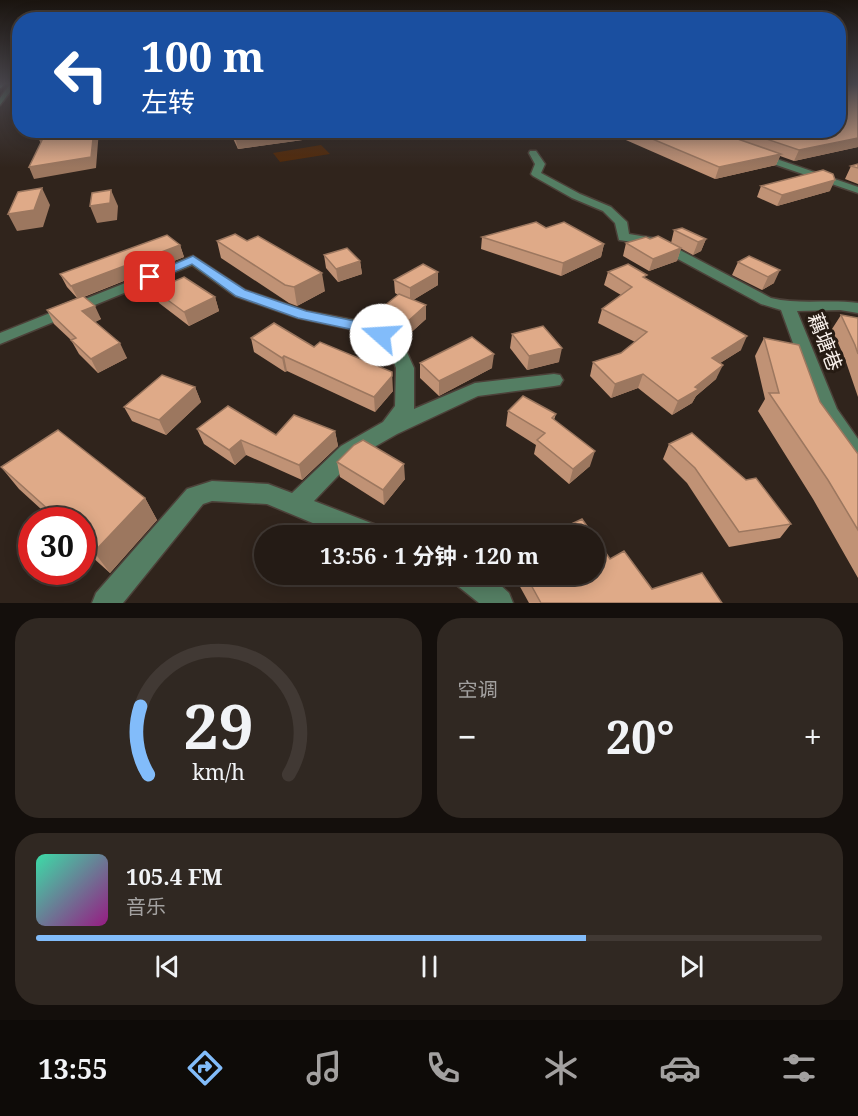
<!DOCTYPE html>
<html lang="zh">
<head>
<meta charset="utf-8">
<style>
	body { margin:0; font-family:"Noto Serif","Noto Sans SC",serif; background:#302822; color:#f1f3f6; height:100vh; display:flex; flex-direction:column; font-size:22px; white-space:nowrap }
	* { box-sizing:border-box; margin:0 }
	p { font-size:20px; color:#a3a1a0 }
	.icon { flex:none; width:33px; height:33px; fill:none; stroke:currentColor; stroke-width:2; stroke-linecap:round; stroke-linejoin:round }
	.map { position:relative; height:603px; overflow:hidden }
	.sheet { display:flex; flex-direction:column; gap:15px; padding:15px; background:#140f0c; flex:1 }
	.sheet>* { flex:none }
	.guide { position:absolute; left:12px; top:12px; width:834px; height:126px; border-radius:24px; box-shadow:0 3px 15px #0003,0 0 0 2px #413934; background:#1a4fa0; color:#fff; overflow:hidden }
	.speed { position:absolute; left:18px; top:507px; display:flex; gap:12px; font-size:30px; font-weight:700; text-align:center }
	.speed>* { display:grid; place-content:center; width:78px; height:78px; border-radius:50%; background:#241b15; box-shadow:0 3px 15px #0003,0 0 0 2px #413934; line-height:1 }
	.speed .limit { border:9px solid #d22; background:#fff; color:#111 }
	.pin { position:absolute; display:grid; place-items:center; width:51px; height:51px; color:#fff; margin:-26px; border-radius:12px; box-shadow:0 3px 9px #0006 }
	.me { position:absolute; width:66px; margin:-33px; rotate:289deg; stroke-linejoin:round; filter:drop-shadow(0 0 4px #0008) }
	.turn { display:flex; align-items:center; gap:21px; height:126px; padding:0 30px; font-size:27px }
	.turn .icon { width:78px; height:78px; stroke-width:2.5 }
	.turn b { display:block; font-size:42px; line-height:51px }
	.big { font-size:45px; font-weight:700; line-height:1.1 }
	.sheet .card { flex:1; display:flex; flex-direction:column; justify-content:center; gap:9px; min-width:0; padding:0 21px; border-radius:24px; background:#302822 }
	.sheet .dial { align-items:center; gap:0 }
	.dial svg { height:156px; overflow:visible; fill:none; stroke:#413934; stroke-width:7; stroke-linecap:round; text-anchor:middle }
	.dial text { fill:#f1f3f6; stroke:none }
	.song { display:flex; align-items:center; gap:18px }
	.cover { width:72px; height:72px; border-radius:9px; background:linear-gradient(135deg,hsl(160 70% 55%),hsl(310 70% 35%)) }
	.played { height:6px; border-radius:3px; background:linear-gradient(90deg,#82bcfa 70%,#413934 70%) }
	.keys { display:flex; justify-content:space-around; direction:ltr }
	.heat { display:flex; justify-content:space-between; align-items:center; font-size:33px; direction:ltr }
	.sheet .tiles { flex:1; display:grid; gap:15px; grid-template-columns:1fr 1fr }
	.card:last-child { grid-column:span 2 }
	.trip { position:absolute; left:254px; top:525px; width:351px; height:60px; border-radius:30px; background:#241b15; box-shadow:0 3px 15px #0003,0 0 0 2px #413934; font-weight:700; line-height:60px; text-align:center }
	.dock { display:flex; height:96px; justify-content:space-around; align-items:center; background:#0e0b08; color:#a3a1a0 }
	.dock .icon { width:42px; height:42px }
	.dock .selected { color:#82bcfa }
	.dock b { font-size:27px; color:#f1f3f6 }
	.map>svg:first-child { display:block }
	.green { fill:#512909 }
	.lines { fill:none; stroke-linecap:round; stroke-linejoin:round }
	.minor-casing { stroke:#4c4139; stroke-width:3 }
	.major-casing { stroke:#4c4139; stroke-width:3 }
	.minor { fill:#547e63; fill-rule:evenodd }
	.major { fill:#7cd69f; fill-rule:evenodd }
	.wall { fill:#c09275 }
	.shaded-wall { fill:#9c775f }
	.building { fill:#dfaa88; stroke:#9c775f; stroke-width:1.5 }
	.route { fill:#82bcfa; stroke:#547aa2; stroke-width:1.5 }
	.labels { text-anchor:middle; stroke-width:6; stroke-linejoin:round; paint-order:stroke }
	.near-street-label { font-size:20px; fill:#f8f0eb; stroke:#261b13 }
</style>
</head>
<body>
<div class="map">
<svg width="858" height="603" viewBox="0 0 858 603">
	<rect width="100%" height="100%" fill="#30241c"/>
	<path class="green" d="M 321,145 L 330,154 L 280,162 L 273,153 Z"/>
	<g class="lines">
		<defs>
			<path id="minor" d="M 10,84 L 16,84 L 0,105 L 0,98 Z
				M 530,151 L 536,151 L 545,164 L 541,173 L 580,194 L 611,207 L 627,222 L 629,234 L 659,239 L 771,298 C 800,305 829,299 858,303 L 858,313 L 840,310 L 797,311 L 837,409 L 858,439 L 858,465 L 850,462 L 818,412 L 781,310 L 761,304 L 652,245 L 619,240 L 615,223 L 603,211 L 572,198 L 533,176 L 531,174 L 535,164 L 529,153 Z
				M 759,153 L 858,187 L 858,193 L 756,158 L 754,156 Z
				M 193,256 L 245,290 L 306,311 L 375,324 L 400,337 L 414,368 L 414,409 L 475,383 L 554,374 L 560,375 L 563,380 L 560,385 L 554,386 L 478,396 L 397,434 L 355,458 L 314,501 L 384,528 L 387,536 L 344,536 L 267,504 L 212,501 L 203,504 L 123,603 L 92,603 L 96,593 L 187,489 L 212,481 L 268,484 L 292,493 L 341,446 L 383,422 L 395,406 L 396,368 L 387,344 L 364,332 L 298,318 L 235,296 L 192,265 L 0,344 L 0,333 Z
				M 450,574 L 488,574 L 509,593 L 513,603 L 479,603 L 454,583 Z"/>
			<path id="major" d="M 0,84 L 4,84 L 2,87 L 0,88 Z"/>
		</defs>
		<use href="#minor" class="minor-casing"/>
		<use href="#major" class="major-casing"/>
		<use href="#minor" class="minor"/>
		<use href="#major" class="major"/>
	</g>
	<path class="wall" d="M 858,84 L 858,147 L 794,161 L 780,156 L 776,165 L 715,179 L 619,137 L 621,130 L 838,130 Z
		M 229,130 L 323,130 L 324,137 L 238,149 Z
		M 858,164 L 858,184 L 845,179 L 851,166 Z
		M 761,186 L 830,191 L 777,206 L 757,197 Z
		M 546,228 L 604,244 L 601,257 L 561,276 L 481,249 L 482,237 Z
		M 674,230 L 706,239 L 701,251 L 693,255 L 671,243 Z
		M 650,239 L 681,248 L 677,261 L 649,271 L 623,256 L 626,243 Z
		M 217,241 L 325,291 L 297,306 L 289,303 L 221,258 Z
		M 180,245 L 184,257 L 84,297 L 101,319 L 95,322 L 127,358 L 98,373 L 79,354 L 71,340 L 54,324 L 47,310 L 77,298 L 67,287 L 60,274 Z
		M 324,255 L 360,261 L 362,274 L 338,282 L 326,268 Z
		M 749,256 L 774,283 L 762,290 L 732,275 L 738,262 Z
		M 438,272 L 438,285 L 413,300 L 426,319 L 406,337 L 380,324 L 379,310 L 398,295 L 395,293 L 394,280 Z
		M 608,272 L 646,279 L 741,350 L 720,363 L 716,379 L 696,396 L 692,403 L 672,415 L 638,388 L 611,398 L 590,376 L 593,362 L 621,353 L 635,342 L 598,323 L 602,309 L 621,295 L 604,285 Z
		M 154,290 L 215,297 L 219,311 L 189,326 L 159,303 Z
		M 841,315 L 858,318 L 858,397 L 845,359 L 832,329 Z
		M 512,334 L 559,362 L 527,370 L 510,348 Z
		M 251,338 L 314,347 L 393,391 L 375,412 L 287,371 L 285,372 L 254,352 Z
		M 764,338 L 820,402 L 858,454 L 858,578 L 813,499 L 758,411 L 765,399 L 755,356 Z
		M 420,363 L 492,368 L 439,396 L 420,378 Z
		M 195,387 L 201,402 L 166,435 L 132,421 L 124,407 Z
		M 508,411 L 556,414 L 554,420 L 590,466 L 569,484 L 534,454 L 536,445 L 506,426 Z
		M 197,429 L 276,435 L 335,431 L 338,446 L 302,480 L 246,455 L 235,465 L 204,444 Z
		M 669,444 L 791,524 L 780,538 L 729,547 L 687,483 L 663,459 Z
		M 337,462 L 405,479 L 384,505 L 340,477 Z
		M 1,467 L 145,498 L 157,520 L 110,573 L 82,548 L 82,520 L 53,520 L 19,489 Z
		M 610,559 L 652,589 L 722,603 L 529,603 L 513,574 L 594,574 Z"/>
	<path class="shaded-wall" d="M 94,130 L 99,130 L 96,168 L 34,179 L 29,167 Z
		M 133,130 L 159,130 L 134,134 Z
		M 283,130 L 323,130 L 324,137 L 238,149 L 235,137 Z
		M 46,132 L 41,144 L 36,133 Z
		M 858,138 L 858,147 L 794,161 L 799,150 Z
		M 781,154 L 776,165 L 715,179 L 719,167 Z
		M 835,180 L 830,191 L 777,206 L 782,195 Z
		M 42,188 L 50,205 L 43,227 L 17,231 L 8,214 Z
		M 111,190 L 118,206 L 117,220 L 97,223 L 90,206 Z
		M 706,239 L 701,251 L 693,255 L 698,242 Z
		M 604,244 L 601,257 L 561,276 L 563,263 Z
		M 180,245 L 184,257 L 78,299 L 71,286 Z
		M 681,248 L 677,261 L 649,271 L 653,259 Z
		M 360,261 L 362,274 L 338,282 L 336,269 Z
		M 780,270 L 774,283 L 762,290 L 768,277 Z
		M 438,272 L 438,285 L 410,302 L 410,288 Z
		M 322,273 L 325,291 L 297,306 L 294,287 Z
		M 215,297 L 219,311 L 189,326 L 184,312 Z
		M 426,305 L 426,319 L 406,337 L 406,323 Z
		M 95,306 L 101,319 L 89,325 L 82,311 Z
		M 747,336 L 741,350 L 706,372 L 712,358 Z
		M 120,343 L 127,358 L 98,373 L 91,359 Z
		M 562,348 L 559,362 L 527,370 L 529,356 Z
		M 494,354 L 492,368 L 439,396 L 439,381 Z
		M 284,356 L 287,371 L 285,372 L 282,358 Z
		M 723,365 L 716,379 L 696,396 L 692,403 L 672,415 L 678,401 Z
		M 392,372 L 393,391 L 375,412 L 374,397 Z
		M 643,374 L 638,388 L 611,398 L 615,384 Z
		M 195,387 L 201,402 L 166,435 L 159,420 Z
		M 335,431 L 338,446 L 302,480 L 299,465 Z
		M 241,440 L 246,455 L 235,465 L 229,450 Z
		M 595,451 L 590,466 L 569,484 L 573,469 Z
		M 404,464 L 405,479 L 384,505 L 383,490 Z
		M 145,498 L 157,520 L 110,573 L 94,552 Z"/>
	<path class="building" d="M 838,84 L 858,84 L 858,138 L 799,150 L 740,130 L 838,130 Z
		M 37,130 L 94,130 L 91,157 L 29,167 L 46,132 L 36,133 Z
		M 232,130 L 283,130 L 235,137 Z
		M 631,130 L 712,130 L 781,154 L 719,167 Z
		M 858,164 L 858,168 L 851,166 Z
		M 823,170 L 833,174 L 835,180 L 782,195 L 761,186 Z
		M 42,188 L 34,210 L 8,214 L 18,192 Z
		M 111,190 L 110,203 L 90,206 L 92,193 Z
		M 536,222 L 546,228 L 564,222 L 604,244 L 563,263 L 482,237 Z
		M 682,228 L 706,239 L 698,242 L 674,230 Z
		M 235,234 L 247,241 L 258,236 L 322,273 L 294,287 L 285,285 L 217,241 Z
		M 167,235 L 180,245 L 71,286 L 60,274 Z
		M 658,236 L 681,248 L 653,259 L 626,243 L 646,237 L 650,239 Z
		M 347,248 L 360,261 L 336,269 L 324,255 Z
		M 749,256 L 780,270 L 768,277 L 738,262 Z
		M 423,264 L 438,272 L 410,288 L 394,280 Z
		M 628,264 L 647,275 L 643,277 L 747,336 L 712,358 L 723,365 L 695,387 L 699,389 L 678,401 L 643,374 L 615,384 L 593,362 L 621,353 L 647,332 L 602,309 L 632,287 L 608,272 Z
		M 184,277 L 215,297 L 184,312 L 154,290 Z
		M 399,294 L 426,305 L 406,323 L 379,310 Z
		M 83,296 L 95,306 L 82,311 L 120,343 L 91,359 L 71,340 L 76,338 L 47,310 Z
		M 841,315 L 858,318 L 858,354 L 855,345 Z
		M 274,323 L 314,347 L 320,342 L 392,372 L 392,376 L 374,397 L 284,356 L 282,358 L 251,338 Z
		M 543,326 L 562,348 L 529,356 L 512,334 Z
		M 472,337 L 494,354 L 439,381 L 420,363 Z
		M 764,338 L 799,345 L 820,402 L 858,454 L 858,530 L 828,480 L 769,393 L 779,393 Z
		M 162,375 L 195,387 L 159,420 L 124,407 Z
		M 523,396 L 556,414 L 552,418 L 595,451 L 573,469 L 537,440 L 545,433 L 508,411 Z
		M 228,406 L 276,435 L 294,415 L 335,431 L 299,465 L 241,440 L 229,450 L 197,429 Z
		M 58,430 L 145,498 L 94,552 L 82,541 L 82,520 L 60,520 L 1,467 Z
		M 692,433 L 746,480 L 756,478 L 791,524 L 739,532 L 695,468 L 669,444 Z
		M 363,440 L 404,464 L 383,490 L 337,462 L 354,445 Z
		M 582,519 L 594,536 L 546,536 Z
		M 594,536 L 610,559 L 624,551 L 652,589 L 702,573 L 722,603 L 541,603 L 525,574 L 594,574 Z"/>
	<linearGradient id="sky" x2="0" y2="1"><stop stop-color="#1a140f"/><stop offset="0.5" stop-color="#48454b"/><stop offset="1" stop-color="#48454b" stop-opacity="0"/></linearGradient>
	<rect width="858" height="168" fill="url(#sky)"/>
	<path class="route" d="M 193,256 L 245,290 L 306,311 L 374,325 L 389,335 L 381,339 L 364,332 L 298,318 L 236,296 L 192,264 L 155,280 L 146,280 L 144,277 Z"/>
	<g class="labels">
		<g class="near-street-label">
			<text transform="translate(825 342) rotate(69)" y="7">藕塘巷</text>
		</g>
	</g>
</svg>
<div class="speed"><div class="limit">30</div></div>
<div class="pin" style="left:150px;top:277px;background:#d93025"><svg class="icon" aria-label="arrive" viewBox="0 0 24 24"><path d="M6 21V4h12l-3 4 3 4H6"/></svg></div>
<svg class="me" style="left:381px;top:335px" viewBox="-20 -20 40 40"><circle r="19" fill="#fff"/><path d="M0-13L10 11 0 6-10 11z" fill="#82bcfa"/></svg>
<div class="trip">13:56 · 1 分钟 · 120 m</div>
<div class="guide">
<div class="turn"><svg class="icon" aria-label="left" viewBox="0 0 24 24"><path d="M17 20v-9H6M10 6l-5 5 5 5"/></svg><div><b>100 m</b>左转</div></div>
</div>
</div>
<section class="sheet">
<div class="tiles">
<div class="card dial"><svg viewBox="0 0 100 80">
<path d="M14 69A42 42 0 1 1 86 69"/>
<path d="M14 69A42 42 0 0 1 10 34" stroke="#82bcfa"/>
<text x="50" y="56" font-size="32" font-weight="700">29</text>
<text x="50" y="72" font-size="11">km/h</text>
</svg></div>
<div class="card"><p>空调</p>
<div class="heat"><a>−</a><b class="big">20°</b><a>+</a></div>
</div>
<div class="card">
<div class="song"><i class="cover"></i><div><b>105.4 FM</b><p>音乐</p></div></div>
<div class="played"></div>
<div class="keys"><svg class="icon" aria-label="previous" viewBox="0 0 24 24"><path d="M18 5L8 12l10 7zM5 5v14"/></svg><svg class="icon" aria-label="pause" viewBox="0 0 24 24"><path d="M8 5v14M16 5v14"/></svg><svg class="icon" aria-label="next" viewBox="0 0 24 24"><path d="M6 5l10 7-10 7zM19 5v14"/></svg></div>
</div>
</div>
</section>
<nav class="dock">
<b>13:55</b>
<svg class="icon selected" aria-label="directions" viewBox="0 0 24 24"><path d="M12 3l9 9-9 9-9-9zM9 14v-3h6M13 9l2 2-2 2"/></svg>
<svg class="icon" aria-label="music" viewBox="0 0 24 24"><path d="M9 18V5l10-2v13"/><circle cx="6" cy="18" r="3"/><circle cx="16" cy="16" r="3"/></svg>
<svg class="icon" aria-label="phone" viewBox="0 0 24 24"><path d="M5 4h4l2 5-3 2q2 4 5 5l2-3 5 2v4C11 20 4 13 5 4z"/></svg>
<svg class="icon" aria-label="climate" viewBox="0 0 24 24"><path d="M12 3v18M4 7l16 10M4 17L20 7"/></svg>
<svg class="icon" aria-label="car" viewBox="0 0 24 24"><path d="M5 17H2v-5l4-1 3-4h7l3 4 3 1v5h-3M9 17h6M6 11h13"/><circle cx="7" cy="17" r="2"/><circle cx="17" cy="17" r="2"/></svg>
<svg class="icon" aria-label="filters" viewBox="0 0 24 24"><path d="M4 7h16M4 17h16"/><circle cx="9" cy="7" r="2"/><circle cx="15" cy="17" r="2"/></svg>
</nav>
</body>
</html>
